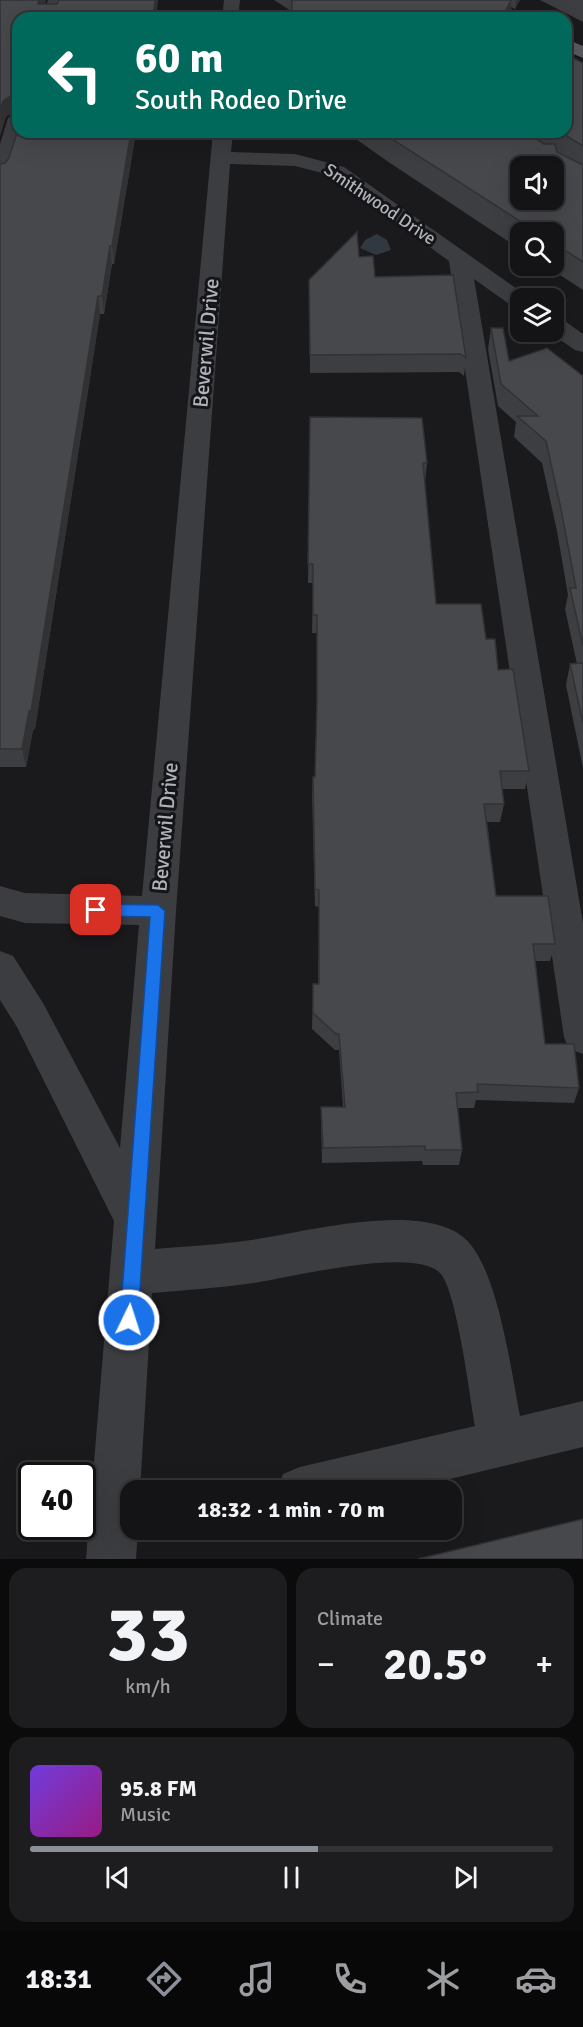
<!DOCTYPE html>
<html lang="en">
<head>
<meta charset="utf-8">
<style>
	body { margin:0; font-family:Signika,sans-serif; background:#1d1d1f; color:#f1f3f6; height:100vh; display:flex; flex-direction:column; font-size:22px; white-space:nowrap }
	* { box-sizing:border-box; margin:0 }
	p { font-size:20px; color:#9d9ea1 }
	.icon { flex:none; width:33px; height:33px; fill:none; stroke:currentColor; stroke-width:2; stroke-linecap:round; stroke-linejoin:round }
	.map { position:relative; height:1559px; overflow:hidden }
	.side { display:flex; flex-direction:column; gap:9px; padding:9px; background:#0b0b0c; flex:1 }
	.side>* { flex:none }
	.hud { position:absolute; left:12px; top:12px; width:560px; height:126px; border-radius:18px; box-shadow:0 6px 24px #0002,0 0 0 2px #333335; background:#00695c; color:#fff; overflow:hidden }
	.buttons { position:absolute; left:510px; top:156px; display:grid; gap:12px }
	.buttons a { display:grid; place-items:center; width:54px; height:54px; border-radius:12px; background:#141416; box-shadow:0 6px 24px #0002,0 0 0 2px #333335; font-size:30px }
	.speed { position:absolute; left:18px; top:1462px; display:flex; gap:12px; font-size:30px; font-weight:700; text-align:center }
	.speed>* { display:grid; place-content:center; width:78px; height:78px; border-radius:50%; background:#141416; box-shadow:0 6px 24px #0002,0 0 0 2px #333335; line-height:1 }
	.speed .limit { border:3px solid #111; border-radius:9px; background:#fff; color:#111 }
	.pin { position:absolute; display:grid; place-items:center; width:51px; height:51px; color:#fff; margin:-26px; border-radius:12px; box-shadow:0 3px 9px #0006 }
	.me { position:absolute; width:66px; margin:-33px; rotate:4deg; stroke-linejoin:round; filter:drop-shadow(0 0 4px #0008) }
	.turn { display:flex; align-items:center; gap:21px; height:126px; padding:0 24px; font-size:27px }
	.turn .icon { width:78px; height:78px; stroke-width:2.5 }
	.turn b { display:block; font-size:42px; line-height:51px }
	.big { font-size:45px; font-weight:700; line-height:1.1 }
	.side .widget { flex:1; display:flex; flex-direction:column; justify-content:center; gap:9px; min-width:0; padding:0 21px; border-radius:18px; background:#1d1d1f }
	.side .dial { align-items:center; gap:0 }
	.dial b { font-size:78px; line-height:1 }
	.song { display:flex; align-items:center; gap:18px }
	.cover { width:72px; height:72px; border-radius:9px; background:linear-gradient(135deg,hsl(260 70% 55%),hsl(310 70% 35%)) }
	.played { height:6px; border-radius:3px; background:linear-gradient(90deg,#8c9099 55%,#333335 55%) }
	.keys { display:flex; justify-content:space-around; direction:ltr }
	.heat { display:flex; justify-content:space-between; align-items:center; font-size:33px; direction:ltr }
	.side .tiles { flex:1; display:grid; gap:9px; grid-template-columns:1fr 1fr }
	.widget:last-child { grid-column:span 2 }
	.trip { position:absolute; left:120px; top:1480px; width:342px; height:60px; border-radius:18px; background:#141416; box-shadow:0 6px 24px #0002,0 0 0 2px #333335; font-weight:700; line-height:60px; text-align:center }
	.dock { display:flex; height:96px; justify-content:space-around; align-items:center; background:#080809; color:#9d9ea1 }
	.dock .icon { width:42px; height:42px }
	.dock .active { color:#8c9099 }
	.dock b { font-size:27px; color:#f1f3f6 }
	.map>svg:first-child { display:block }
	.water { fill:#313940 }
	.lines { fill:none; stroke-linecap:round; stroke-linejoin:round }
	.minor { fill:#3c3d41; fill-rule:evenodd }
	.major { fill:#585a60; fill-rule:evenodd }
	.wall { fill:#3d3e41 }
	.shaded-wall { fill:#323235 }
	.building { fill:#47484c; stroke:#323235; stroke-width:1.5; fill-rule:evenodd }
	.route { fill:#1a73e8; stroke:#114b97; stroke-width:1.5 }
	.labels { text-anchor:middle; stroke-width:6; stroke-linejoin:round; paint-order:stroke }
	.far-street-label { font-size:18px; fill:#aeb2bb; stroke:#151518 }
	.street-label { font-size:21px; fill:#aeb2bb; stroke:#151518 }
</style>
</head>
<body>
<div class="map">
<svg width="583" height="1559" viewBox="0 0 583 1559">
	<rect width="100%" height="100%" fill="#1a1a1d"/>
	<path class="water" d="M 377,234 L 387,240 L 391,250 L 376,255 L 360,248 L 365,240 Z"/>
	<g class="lines">
		<path class="minor" d="M 48,0 L 64,0 L 58,18 L 42,18 Z
			M 224,0 L 240,0 L 238,18 L 222,18 Z
			M 274,0 L 294,0 L 323,18 L 302,18 Z
			M 18,112 L 18,132 L 23,132 L 10,174 L 7,178 L 0,180 L 0,144 L 8,118 Z
			M 213,132 L 233,132 L 231,152 L 295,154 L 344,167 L 530,298 L 520,298 L 520,308 L 512,306 L 474,279 L 583,923 L 583,1054 L 569,1049 L 564,1037 L 449,261 L 330,175 L 295,166 L 230,164 L 176,911 L 155,1249 C 187,1246 219,1245 251,1240 C 303,1233 433,1196 471,1245 C 499,1280 511,1370 520,1416 L 583,1401 L 583,1447 L 400,1491 L 276,1491 L 283,1474 L 300,1467 L 475,1426 C 470,1397 457,1294 441,1274 C 416,1245 289,1278 253,1283 C 220,1288 186,1290 152,1293 L 140,1491 L 130,1491 L 130,1530 L 138,1530 L 136,1559 L 86,1559 L 114,1221 L 17,1027 L 0,1000 L 0,951 L 13,956 L 43,1003 L 120,1148 L 139,925 L 25,923 L 0,916 L 0,886 L 25,893 L 142,896 Z
			M 554,317 L 562,319 L 583,334 L 583,352 L 575,350 L 549,332 L 554,332 Z"/>
		<path class="major" d="M 475,0 L 496,0 L 525,18 L 504,18 Z
			M 566,39 L 583,46 L 583,58 L 566,51 Z"/>
	</g>
	<path class="wall" d="M 292,0 L 520,0 L 515,9 L 511,7 L 510,18 L 292,18 Z
		M 540,0 L 583,0 L 583,22 Z
		M 583,63 L 583,290 L 546,266 L 554,266 L 554,232 L 520,232 L 520,249 L 390,163 L 346,132 L 566,132 Z
		M 136,132 L 114,264 L 112,264 L 104,314 L 100,314 L 35,729 L 33,730 L 26,767 L 0,767 L 0,164 Z
		M 359,257 L 375,277 L 466,358 L 464,376 L 459,372 L 310,373 L 309,280 Z
		M 491,328 L 509,361 L 583,376 L 583,768 L 566,685 L 570,664 L 577,664 L 565,609 L 568,595 L 557,531 L 542,463 L 514,437 L 516,422 L 498,406 L 488,349 Z
		M 310,417 L 427,463 L 425,482 L 436,604 L 486,639 L 498,670 L 529,771 L 525,789 L 502,789 L 504,804 L 500,822 L 487,822 L 496,896 L 555,944 L 550,961 L 535,961 L 545,1044 L 579,1088 L 574,1103 L 476,1100 L 474,1108 L 458,1108 L 462,1150 L 459,1165 L 423,1165 L 422,1161 L 322,1163 L 321,1122 L 321,1107 L 343,1107 L 339,1050 L 335,1050 L 312,1029 L 313,984 L 318,984 L 319,907 L 315,906 L 312,795 L 313,777 L 315,777 L 317,715 L 317,633 L 312,633 L 313,583 L 308,583 Z"/>
	<path class="shaded-wall" d="M 39,0 L 46,0 L 41,18 L 38,4 Z
		M 155,0 L 158,0 L 156,18 L 153,18 Z
		M 511,0 L 510,18 L 502,18 Z
		M 516,0 L 520,0 L 515,9 Z
		M 16,93 L 18,110 L 6,117 L 0,137 L 0,111 L 3,101 Z
		M 131,132 L 136,132 L 114,264 L 112,246 Z
		M 110,246 L 112,264 L 104,314 L 102,296 Z
		M 98,296 L 100,314 L 35,729 L 33,730 L 26,767 L 22,749 Z"/>
	<path class="building" d="M 0,0 L 39,0 L 38,4 L 57,4 L 59,0 L 155,0 L 153,18 L 18,18 L 18,113 L 16,93 L 3,101 L 0,111 Z
		M 292,0 L 511,0 L 502,18 L 292,18 Z
		M 566,54 L 583,63 L 583,146 L 560,132 L 566,132 Z
		M 18,130 L 18,132 L 131,132 L 112,246 L 110,246 L 102,296 L 98,296 L 31,711 L 29,711 L 22,749 L 0,749 L 0,164 L 5,163 L 9,158 Z
		M 381,132 L 525,132 L 544,144 L 555,144 L 557,152 L 583,165 L 583,262 L 554,243 L 554,232 L 537,232 ZM 520,166 L 554,166 L 554,200 L 520,200 Z
		M 357,232 L 359,257 L 373,256 L 375,277 L 453,275 L 466,358 L 461,354 L 310,355 L 309,280 Z
		M 491,328 L 503,328 L 509,361 L 547,348 L 583,376 L 583,646 L 570,588 L 576,588 L 561,509 L 546,441 L 517,416 L 538,416 L 501,384 Z
		M 310,417 L 422,418 L 427,463 L 423,463 L 436,604 L 481,604 L 486,639 L 495,639 L 498,670 L 513,669 L 529,771 L 500,771 L 504,804 L 484,804 L 496,896 L 548,896 L 555,944 L 533,944 L 545,1044 L 574,1044 L 579,1088 L 477,1084 L 478,1092 L 456,1093 L 462,1150 L 425,1150 L 425,1146 L 323,1148 L 321,1107 L 345,1107 L 339,1034 L 336,1034 L 313,1013 L 313,984 L 319,984 L 319,890 L 315,889 L 313,777 L 315,777 L 317,703 L 317,615 L 313,615 L 313,564 L 308,564 Z
		M 583,663 L 583,723 L 570,664 Z
		M 583,1519 L 583,1559 L 418,1559 Z"/>
	<path class="route" d="M 96,904 L 158,905 L 165,911 L 138,1320 L 135,1327 L 129,1329 L 122,1327 L 120,1320 L 150,917 L 96,916 L 89,910 Z"/>
	<g class="labels">
		<g class="far-street-label">
			<text transform="translate(380 204) rotate(34)" y="6">Smithwood Drive</text>
		</g>
		<g class="street-label">
			<text transform="translate(206 343) rotate(-85)" y="7">Beverwil Drive</text>
			<text transform="translate(165 827) rotate(-85)" y="7">Beverwil Drive</text>
		</g>
	</g>
</svg>
<div class="buttons">
<a><svg class="icon" aria-label="sound" viewBox="0 0 24 24"><path d="M4 9h4l5-4v14l-5-4H4zM17 9q2 3 0 6"/></svg></a>
<a><svg class="icon" aria-label="search" viewBox="0 0 24 24"><circle cx="10" cy="10" r="6"/><path d="M15 15l6 6"/></svg></a>
<a><svg class="icon" aria-label="layers" viewBox="0 0 24 24"><path d="M12 4l9 5-9 5-9-5zM3 14l9 5 9-5"/></svg></a>
</div>
<div class="speed"><div class="limit">40</div></div>
<div class="pin" style="left:96px;top:910px;background:#d93025"><svg class="icon" aria-label="arrive" viewBox="0 0 24 24"><path d="M6 21V4h12l-3 4 3 4H6"/></svg></div>
<svg class="me" style="left:129px;top:1320px" viewBox="-20 -20 40 40"><circle r="17" fill="#1a73e8" stroke="#fff" stroke-width="3"/><path d="M0-11L8 9 0 5-8 9z" fill="#fff"/></svg>
<div class="trip">18:32 · 1 min · 70 m</div>
<div class="hud">
<div class="turn"><svg class="icon" aria-label="left" viewBox="0 0 24 24"><path d="M17 20v-9H6M10 6l-5 5 5 5"/></svg><div><b>60 m</b>South Rodeo Drive</div></div>
</div>
</div>
<section class="side">
<div class="tiles">
<div class="widget dial"><b>33</b><p>km/h</p></div>
<div class="widget"><p>Climate</p>
<div class="heat"><a>−</a><b class="big">20.5°</b><a>+</a></div>
</div>
<div class="widget">
<div class="song"><i class="cover"></i><div><b>95.8 FM</b><p>Music</p></div></div>
<div class="played"></div>
<div class="keys"><svg class="icon" aria-label="previous" viewBox="0 0 24 24"><path d="M18 5L8 12l10 7zM5 5v14"/></svg><svg class="icon" aria-label="pause" viewBox="0 0 24 24"><path d="M8 5v14M16 5v14"/></svg><svg class="icon" aria-label="next" viewBox="0 0 24 24"><path d="M6 5l10 7-10 7zM19 5v14"/></svg></div>
</div>
</div>
</section>
<nav class="dock">
<b>18:31</b>
<svg class="icon active" aria-label="directions" viewBox="0 0 24 24"><path d="M12 3l9 9-9 9-9-9zM9 14v-3h6M13 9l2 2-2 2"/></svg>
<svg class="icon" aria-label="music" viewBox="0 0 24 24"><path d="M9 18V5l10-2v13"/><circle cx="6" cy="18" r="3"/><circle cx="16" cy="16" r="3"/></svg>
<svg class="icon" aria-label="phone" viewBox="0 0 24 24"><path d="M5 4h4l2 5-3 2q2 4 5 5l2-3 5 2v4C11 20 4 13 5 4z"/></svg>
<svg class="icon" aria-label="climate" viewBox="0 0 24 24"><path d="M12 3v18M4 7l16 10M4 17L20 7"/></svg>
<svg class="icon" aria-label="car" viewBox="0 0 24 24"><path d="M5 17H2v-5l4-1 3-4h7l3 4 3 1v5h-3M9 17h6M6 11h13"/><circle cx="7" cy="17" r="2"/><circle cx="17" cy="17" r="2"/></svg>
</nav>
</body>
</html>
